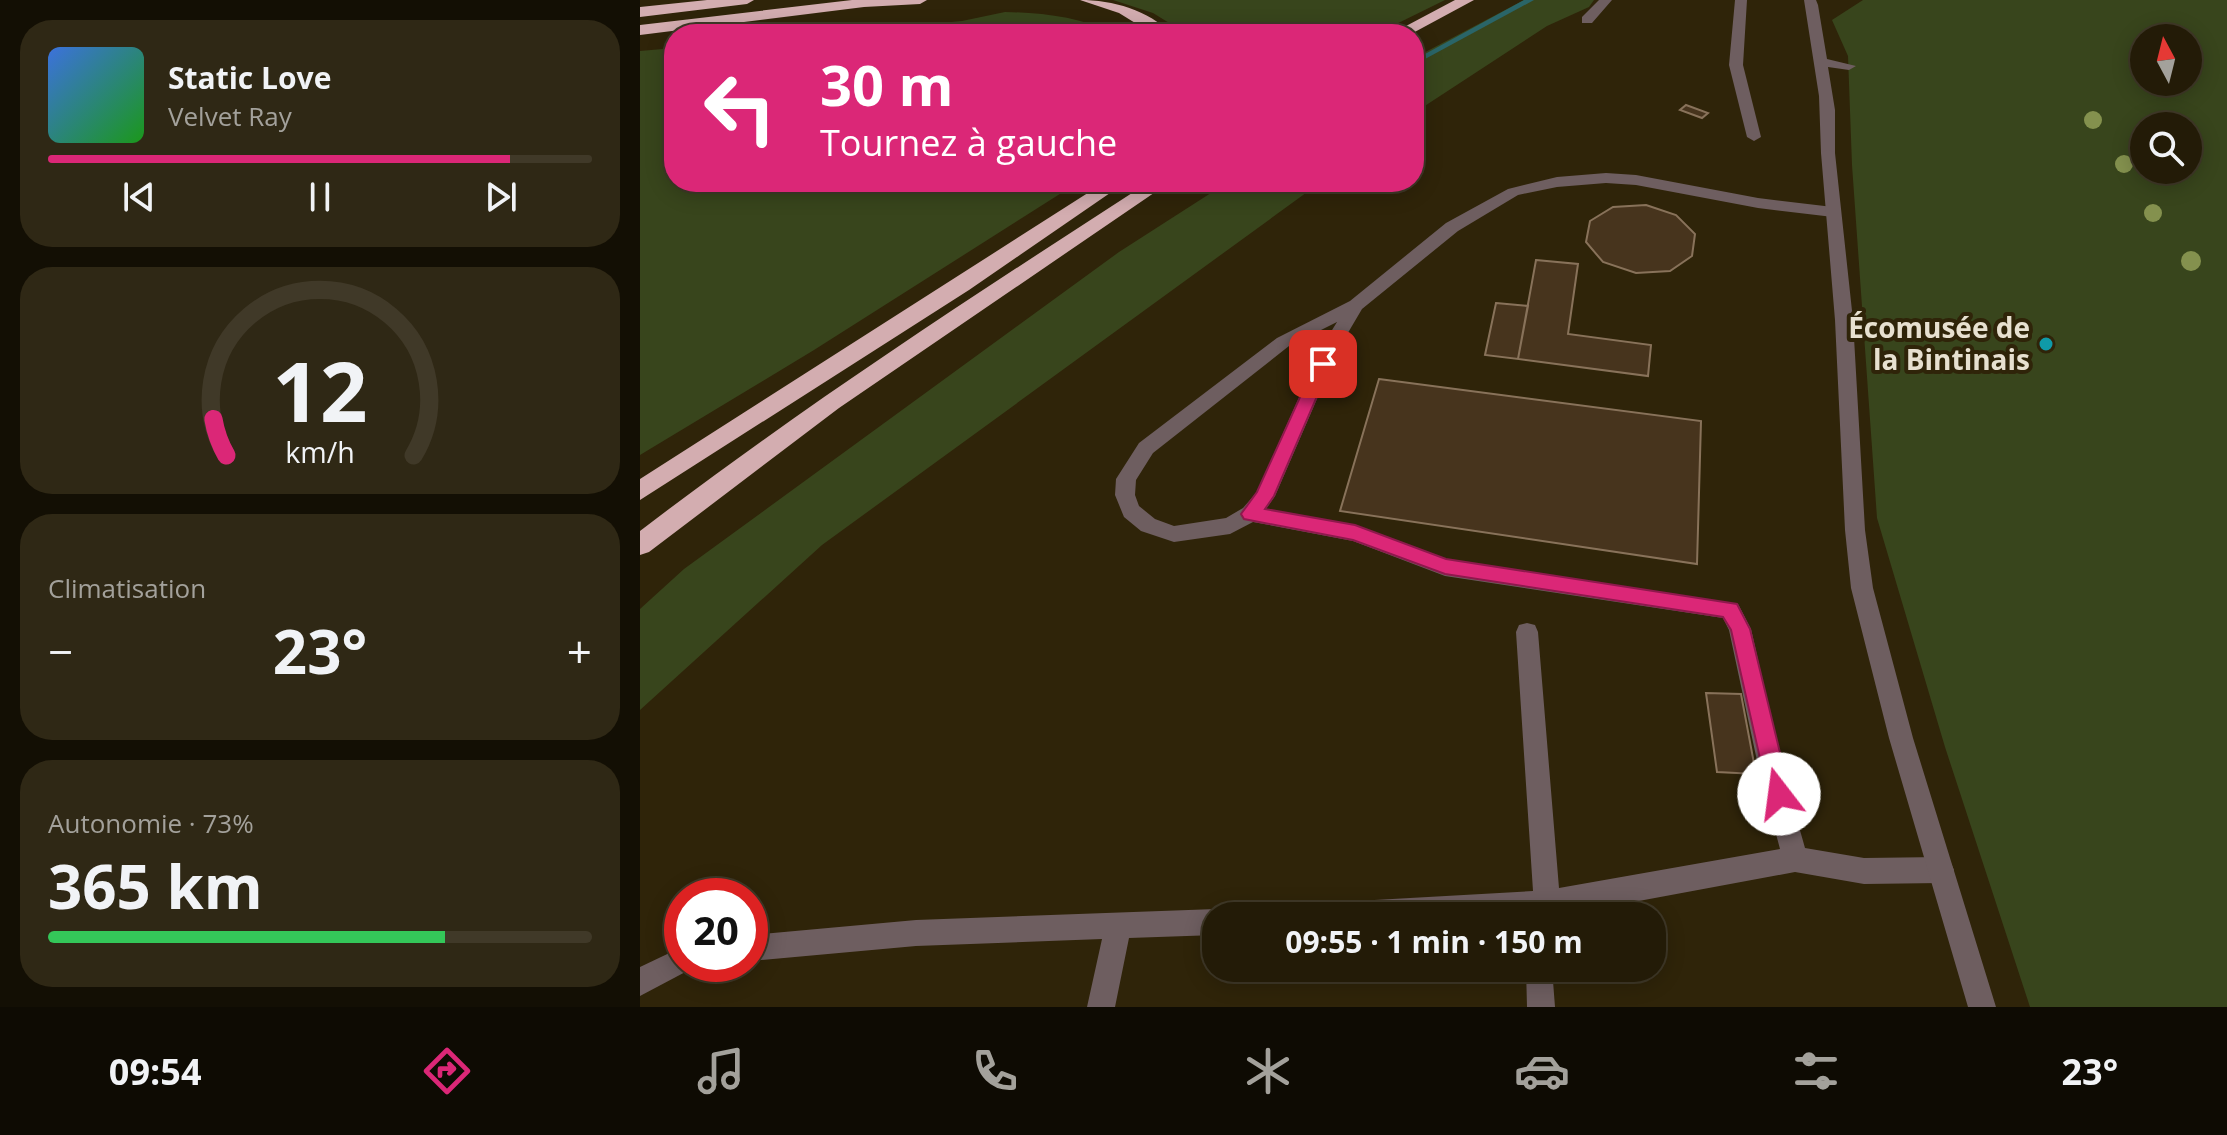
<!DOCTYPE html>
<html lang="fr">
<head>
<meta charset="utf-8">
<style>
	body { margin:0; font-family:"Open Sans",sans-serif; background:#2f2815; color:#f1f3f6; height:100vh; display:flex; flex-direction:column; font-size:30px; white-space:nowrap }
	* { box-sizing:border-box; margin:0 }
	p { font-size:26px; color:#a3a19b }
	.icon { flex:none; width:44px; height:44px; fill:none; stroke:currentColor; stroke-width:2; stroke-linecap:round; stroke-linejoin:round }
	.map { position:relative; flex:1; overflow:hidden }
	.details { display:flex; flex-direction:column; gap:20px; padding:20px; background:#130f04; width:640px }
	.details>* { flex:none }
	.top-card { position:absolute; left:24px; top:24px; width:760px; height:168px; border-radius:32px; box-shadow:0 4px 20px #0003,0 0 0 2px #403928; background:#db2777; color:#fff; overflow:hidden }
	.needle { width:52px; rotate:353deg }
	.fabs { position:absolute; left:1490px; top:24px; display:grid; gap:16px }
	.fabs a { display:grid; place-items:center; width:72px; height:72px; border-radius:50%; background:#231b07; box-shadow:0 4px 20px #0003,0 0 0 2px #403928; font-size:40px }
	.speed { position:absolute; left:24px; top:878px; display:flex; gap:16px; font-size:40px; font-weight:700; text-align:center }
	.speed>* { display:grid; place-content:center; width:104px; height:104px; border-radius:50%; background:#231b07; box-shadow:0 4px 20px #0003,0 0 0 2px #403928; line-height:1 }
	.speed .limit { border:12px solid #d22; background:#fff; color:#111 }
	.pin { position:absolute; display:grid; place-items:center; width:68px; height:68px; color:#fff; margin:-34px; border-radius:16px; box-shadow:0 4px 12px #0006 }
	.me { position:absolute; width:88px; margin:-44px; rotate:345deg; stroke-linejoin:round; filter:drop-shadow(0 0 6px #0008) }
	.turn { display:flex; align-items:center; gap:28px; height:168px; padding:0 24px; font-size:36px }
	.turn .icon { width:104px; height:104px; stroke-width:2.5 }
	.turn b { display:block; font-size:56px; line-height:68px }
	.big { font-size:60px; font-weight:700; line-height:1.1 }
	.details .widget { flex:1; display:flex; flex-direction:column; justify-content:center; gap:12px; min-width:0; padding:0 28px; border-radius:32px; background:#2f2815 }
	.details .dial { align-items:center; gap:0 }
	.dial svg { height:208px; overflow:visible; fill:none; stroke:#403928; stroke-width:7; stroke-linecap:round; text-anchor:middle }
	.dial text { fill:#f1f3f6; stroke:none }
	.song { display:flex; align-items:center; gap:24px }
	.cover { width:96px; height:96px; border-radius:12px; background:linear-gradient(135deg,hsl(220 70% 55%),hsl(120 70% 35%)) }
	.played { height:8px; border-radius:4px; background:linear-gradient(90deg,#db2777 85%,#403928 85%) }
	.keys { display:flex; justify-content:space-around; direction:ltr }
	.heat { display:flex; justify-content:space-between; align-items:center; font-size:44px; direction:ltr }
	.charge { height:12px; border-radius:6px; background:linear-gradient(90deg,#34c759 73%,#403928 0) }
	.trip { position:absolute; left:562px; top:902px; width:464px; height:80px; border-radius:32px; background:#231b07; box-shadow:0 4px 20px #0003,0 0 0 2px #403928; font-weight:700; line-height:80px; text-align:center }
	.tabs { display:flex; height:128px; justify-content:space-around; align-items:center; background:#0e0b03; color:#a3a19b }
	.tabs .icon { width:56px; height:56px }
	.tabs .active { color:#db2777 }
	.tabs b { font-size:36px; color:#f1f3f6 }
	main { display:flex; flex:1; min-height:0 }
	.map>svg:first-child { display:block }
	.green { fill:#38451c; fill-rule:evenodd }
	.lines { fill:none; stroke-linecap:round; stroke-linejoin:round }
	.stream { fill:#2a6568; fill-rule:evenodd }
	.building { fill:#47341d; stroke:#88725a; stroke-width:2 }
	.lane { fill:#6e5e60; fill-rule:evenodd }
	.street { fill:#6e5e60; fill-rule:evenodd }
	.highway { fill:#d3adb0; fill-rule:evenodd }
	.tree { fill:#84914e }
	.route { fill:#db2777; stroke:#8e194d; stroke-width:2 }
	.culture-dot { fill:#0f9aa8; stroke:#2f2409; stroke-width:3 }
	.labels { text-anchor:middle; stroke-width:8; stroke-linejoin:round; paint-order:stroke }
	.poi-label { font-size:28px; font-weight:bold; fill:#e7e0d0; stroke:#2f2409; text-anchor:end }
</style>
</head>
<body>
<main>
<section class="details">
<div class="widget">
<div class="song"><i class="cover"></i><div><b>Static Love</b><p>Velvet Ray</p></div></div>
<div class="played"></div>
<div class="keys"><svg class="icon" aria-label="previous" viewBox="0 0 24 24"><path d="M18 5L8 12l10 7zM5 5v14"/></svg><svg class="icon" aria-label="pause" viewBox="0 0 24 24"><path d="M8 5v14M16 5v14"/></svg><svg class="icon" aria-label="next" viewBox="0 0 24 24"><path d="M6 5l10 7-10 7zM19 5v14"/></svg></div>
</div>
<div class="widget dial"><svg viewBox="0 0 100 80">
<path d="M14 69A42 42 0 1 1 86 69"/>
<path d="M14 69A42 42 0 0 1 9 55" stroke="#db2777"/>
<text x="50" y="56" font-size="32" font-weight="700">12</text>
<text x="50" y="72" font-size="11">km/h</text>
</svg></div>
<div class="widget"><p>Climatisation</p>
<div class="heat"><a>−</a><b class="big">23°</b><a>+</a></div>
</div>
<div class="widget"><p>Autonomie · 73%</p><b class="big">365 km</b><div class="charge"></div></div>
</section>
<div class="map">
<svg width="1587" height="1007" viewBox="0 0 1587 1007">
	<rect width="100%" height="100%" fill="#2f2409"/>
	<path class="green" d="M 473,0 L 805,0 L 736,34 L 547,34 L 513,13 Z
		M 884,0 L 954,0 L 949,7 L 907,26 L 774,113 L 774,58 Z
		M 1223,0 L 1587,0 L 1587,1007 L 1390,1007 L 1305,747 L 1237,518 L 1212,165 L 1208,56 L 1192,20 ZM 1504,38 L 1548,38 L 1548,82 L 1504,82 ZM 1504,126 L 1548,126 L 1548,170 L 1504,170 Z
		M 365,12 C 404,13 440,17 476,34 L 182,34 L 322,21 Z
		M 34,48 L 34,182 L 435,182 L 434,185 L 174,350 L 0,455 L 0,51 Z
		M 588,182 L 681,182 L 182,545 L 0,710 L 0,609 L 44,569 L 479,252 Z"/>
	<g class="lines">
		<path class="stream" d="M 884,0 L 894,0 L 774,65 L 774,60 Z"/>
	</g>
	<path class="building" d="M 1046,105 L 1068,113 L 1062,118 L 1040,110 Z
		M 1006,205 L 1036,215 L 1055,234 L 1052,256 L 1030,271 L 996,273 L 963,262 L 946,242 L 950,221 L 973,207 Z
		M 896,260 L 938,264 L 928,334 L 1011,345 L 1008,376 L 878,359 Z
		M 856,303 L 888,306 L 878,359 L 845,355 Z
		M 739,379 L 1061,421 L 1057,564 L 700,511 Z
		M 1066,693 L 1101,694 L 1116,774 L 1077,772 Z"/>
	<g class="lines">
		<path class="lane" d="M 959,0 L 972,0 L 952,23 L 942,23 L 942,17 Z
			M 1095,0 L 1107,0 L 1103,65 L 1121,137 L 1114,141 L 1107,137 L 1089,65 Z
			M 1164,0 L 1176,0 L 1178,5 L 1187,59 L 1216,66 L 1209,70 L 1188,67 L 1195,110 L 1195,153 L 1188,157 L 1181,153 L 1179,96 Z
			M 966,173 L 996,175 L 1118,198 L 1193,207 L 1201,212 L 1193,217 L 1118,208 L 996,185 L 966,183 L 917,187 L 878,195 L 818,231 L 722,309 L 699,348 L 635,496 L 626,509 L 715,525 L 806,559 L 1098,604 L 1111,629 L 1143,770 L 1165,848 L 1224,858 L 1301,857 L 1310,861 L 1314,870 L 1310,879 L 1301,883 L 1224,884 L 1155,872 L 918,916 L 668,916 L 672,907 L 681,903 L 893,891 L 876,632 L 879,625 L 887,623 L 895,625 L 898,632 L 919,888 L 1140,849 L 1119,770 L 1089,630 L 1083,618 L 805,576 L 713,541 L 613,522 L 590,534 L 534,542 L 501,531 L 484,517 L 475,495 L 476,479 L 499,443 L 637,338 L 710,301 L 806,223 L 868,189 L 917,177 ZM 697,322 L 681,348 L 617,492 L 603,508 L 586,518 L 534,526 L 515,519 L 499,506 L 495,495 L 496,480 L 513,453 L 649,346 Z
			M 576,909 L 587,916 L 576,916 L 576,935 L 489,938 L 475,1007 L 447,1007 L 462,939 L 276,946 L 110,961 L 110,935 L 276,920 Z
			M 42,947 L 42,964 L 54,964 L 51,969 L 0,996 L 0,967 Z
			M 886,968 L 912,968 L 915,1007 L 887,1007 Z"/>
		<path class="street" d="M 1188,149 L 1195,153 L 1213,320 L 1225,530 L 1233,588 L 1273,738 L 1356,1007 L 1328,1007 L 1249,738 L 1211,588 L 1205,530 L 1195,320 L 1181,153 Z"/>
		<path class="highway" d="M 67,0 L 114,0 L 107,4 L 0,17 L 0,7 Z
			M 212,0 L 287,0 L 280,4 L 224,7 L 0,35 L 0,25 Z
			M 440,0 C 473,0 508,10 532,34 L 513,34 L 479,13 Z
			M 815,0 L 834,0 L 771,34 L 751,34 Z
			M 465,182 L 486,182 L 329,290 L 0,500 L 0,479 Z
			M 509,182 L 530,182 L 199,408 L 9,552 L 0,555 L 0,531 C 163,406 336,294 509,182 Z"/>
	</g>
	<g class="tree">
		<circle cx="1453" cy="120" r="9"/>
		<circle cx="1484" cy="164" r="9"/>
		<circle cx="1513" cy="213" r="9"/>
		<circle cx="1551" cy="261" r="10"/>
	</g>
	<path class="route" d="M 683,359 L 691,364 L 634,496 L 625,509 L 715,525 L 806,559 L 1097,604 L 1110,629 L 1150,794 L 1146,802 L 1139,805 L 1131,802 L 1128,794 L 1091,630 L 1083,617 L 805,574 L 713,540 L 604,519 L 601,514 L 617,492 L 675,364 Z"/>
	<circle class="culture-dot" cx="1406" cy="344" r="8"/>
	<g class="labels">
		<g class="poi-label">
			<text x="1390" y="338">Écomusée de<tspan x="1390" dy="32">la Bintinais</tspan></text>
		</g>
	</g>
</svg>
<div class="fabs">
<a><svg class="needle" viewBox="-14 -14 28 28"><path d="M0-13l5 13h-10z" fill="#e53935"/><path d="M0 13l5-13h-10z" fill="#a3a19b"/></svg></a>
<a><svg class="icon" aria-label="search" viewBox="0 0 24 24"><circle cx="10" cy="10" r="6"/><path d="M15 15l6 6"/></svg></a>
</div>
<div class="speed"><div class="limit">20</div></div>
<div class="pin" style="left:683px;top:364px;background:#d93025"><svg class="icon" aria-label="arrive" viewBox="0 0 24 24"><path d="M6 21V4h12l-3 4 3 4H6"/></svg></div>
<svg class="me" style="left:1139px;top:794px" viewBox="-20 -20 40 40"><circle r="19" fill="#fff"/><path d="M0-13L10 11 0 6-10 11z" fill="#db2777"/></svg>
<div class="trip">09:55 · 1 min · 150 m</div>
<div class="top-card">
<div class="turn"><svg class="icon" aria-label="left" viewBox="0 0 24 24"><path d="M17 20v-9H6M10 6l-5 5 5 5"/></svg><div><b>30 m</b>Tournez à gauche</div></div>
</div>
</div>
</main>
<nav class="tabs">
<b>09:54</b>
<svg class="icon active" aria-label="directions" viewBox="0 0 24 24"><path d="M12 3l9 9-9 9-9-9zM9 14v-3h6M13 9l2 2-2 2"/></svg>
<svg class="icon" aria-label="music" viewBox="0 0 24 24"><path d="M9 18V5l10-2v13"/><circle cx="6" cy="18" r="3"/><circle cx="16" cy="16" r="3"/></svg>
<svg class="icon" aria-label="phone" viewBox="0 0 24 24"><path d="M5 4h4l2 5-3 2q2 4 5 5l2-3 5 2v4C11 20 4 13 5 4z"/></svg>
<svg class="icon" aria-label="climate" viewBox="0 0 24 24"><path d="M12 3v18M4 7l16 10M4 17L20 7"/></svg>
<svg class="icon" aria-label="car" viewBox="0 0 24 24"><path d="M5 17H2v-5l4-1 3-4h7l3 4 3 1v5h-3M9 17h6M6 11h13"/><circle cx="7" cy="17" r="2"/><circle cx="17" cy="17" r="2"/></svg>
<svg class="icon" aria-label="filters" viewBox="0 0 24 24"><path d="M4 7h16M4 17h16"/><circle cx="9" cy="7" r="2"/><circle cx="15" cy="17" r="2"/></svg>
<b>23°</b>
</nav>
</body>
</html>
